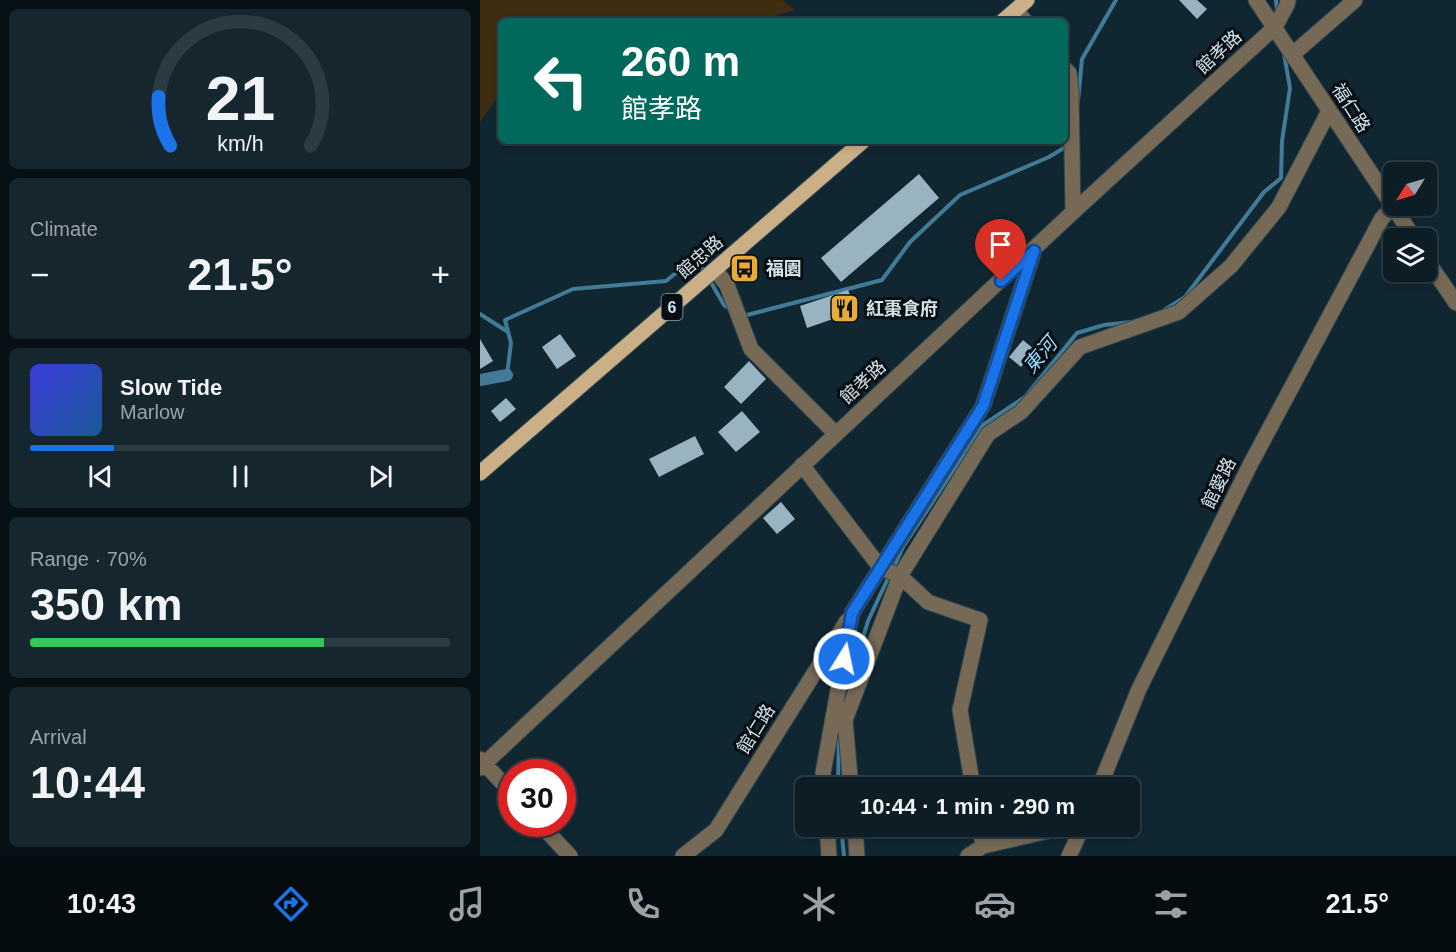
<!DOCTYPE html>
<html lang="en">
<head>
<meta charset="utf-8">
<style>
	body { margin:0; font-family:Arial,"Noto Sans TC",sans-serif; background:#15262e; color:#f1f3f6; height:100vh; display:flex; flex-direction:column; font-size:22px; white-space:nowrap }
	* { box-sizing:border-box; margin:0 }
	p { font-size:20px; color:#9aa2a7 }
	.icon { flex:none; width:33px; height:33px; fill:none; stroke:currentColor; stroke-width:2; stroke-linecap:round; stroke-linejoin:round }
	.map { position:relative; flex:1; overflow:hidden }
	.details { display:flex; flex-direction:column; gap:9px; padding:9px; background:#071015; width:480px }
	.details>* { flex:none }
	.guide { position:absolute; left:18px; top:18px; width:570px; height:126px; border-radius:9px; box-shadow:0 3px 9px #0003,0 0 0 2px #2c3b43; background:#00695c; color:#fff; overflow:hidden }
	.needle { width:39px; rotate:233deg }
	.controls { position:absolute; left:903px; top:162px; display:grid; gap:12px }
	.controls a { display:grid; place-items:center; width:54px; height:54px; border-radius:9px; background:#0c1d26; box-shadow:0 3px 9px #0003,0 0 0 2px #2c3b43; font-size:30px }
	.speed { position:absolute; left:18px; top:759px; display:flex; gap:12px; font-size:30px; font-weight:700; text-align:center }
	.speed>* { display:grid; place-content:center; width:78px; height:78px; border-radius:50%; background:#0c1d26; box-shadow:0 3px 9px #0003,0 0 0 2px #2c3b43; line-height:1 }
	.speed .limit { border:9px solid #d22; background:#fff; color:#111 }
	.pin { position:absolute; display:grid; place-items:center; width:51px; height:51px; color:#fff; margin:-62px -26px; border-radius:50% 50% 50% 0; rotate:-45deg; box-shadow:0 0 6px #0007 }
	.pin .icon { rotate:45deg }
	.me { position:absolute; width:66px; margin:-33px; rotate:10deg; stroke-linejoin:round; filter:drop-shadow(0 0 4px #0008) }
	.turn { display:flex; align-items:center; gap:21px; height:126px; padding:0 24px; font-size:27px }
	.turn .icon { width:78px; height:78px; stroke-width:2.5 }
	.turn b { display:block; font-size:42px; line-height:51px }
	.big { font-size:45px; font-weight:600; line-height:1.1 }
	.details .card { flex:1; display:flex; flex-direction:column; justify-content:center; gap:9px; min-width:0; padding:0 21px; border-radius:9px; background:#15262e }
	.details .dial { align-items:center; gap:0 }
	.dial svg { height:156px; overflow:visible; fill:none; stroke:#2c3b43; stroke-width:7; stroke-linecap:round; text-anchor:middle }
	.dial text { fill:#f1f3f6; stroke:none }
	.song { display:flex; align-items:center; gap:18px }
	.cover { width:72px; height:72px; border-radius:9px; background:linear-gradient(135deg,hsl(240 70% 55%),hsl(210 70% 35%)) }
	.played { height:6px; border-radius:3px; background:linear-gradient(90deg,#1a73e8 20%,#2c3b43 20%) }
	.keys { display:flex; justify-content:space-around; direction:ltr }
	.heat { display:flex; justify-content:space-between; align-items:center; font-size:33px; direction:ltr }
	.charge { height:9px; border-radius:4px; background:linear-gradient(90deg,#34c759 70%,#2c3b43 0) }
	.trip { position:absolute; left:315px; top:777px; width:345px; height:60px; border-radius:9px; background:#0c1d26; box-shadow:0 3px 9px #0003,0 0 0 2px #2c3b43; font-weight:600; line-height:60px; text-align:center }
	.tab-bar { display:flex; height:96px; justify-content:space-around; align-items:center; background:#050c0f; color:#9aa2a7 }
	.tab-bar .icon { width:42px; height:42px }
	.tab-bar .active { color:#1a73e8 }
	.tab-bar b { font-size:27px; color:#f1f3f6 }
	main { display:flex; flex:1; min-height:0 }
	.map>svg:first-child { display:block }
	.green { fill:#3e2d10 }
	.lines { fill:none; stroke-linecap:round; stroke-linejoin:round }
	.stream { stroke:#427b97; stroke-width:4 }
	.canal { stroke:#427b97; stroke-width:12 }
	.building { fill:#99b3c1 }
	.minor-casing { stroke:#2f454f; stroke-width:17 }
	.major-casing { stroke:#2f454f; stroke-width:17 }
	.minor { stroke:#766956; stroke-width:15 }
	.major { stroke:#caaf87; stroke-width:15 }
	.route-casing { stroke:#114b97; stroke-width:15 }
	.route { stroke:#1a73e8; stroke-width:10 }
	.labels { text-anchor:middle; stroke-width:6; stroke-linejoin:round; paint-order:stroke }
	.shield { fill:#060e13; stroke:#96a2a9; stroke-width:1.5 }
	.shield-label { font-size:16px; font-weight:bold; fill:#d4e2e9 }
	.street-label { font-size:18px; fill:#d4e2e9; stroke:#060e13 }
	.poi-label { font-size:18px; font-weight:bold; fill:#d4e2e9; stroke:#060e13; text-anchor:start }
	.water-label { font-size:20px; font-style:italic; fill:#94d7f9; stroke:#060e13 }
</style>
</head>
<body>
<main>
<section class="details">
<div class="card dial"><svg viewBox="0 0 100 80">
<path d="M14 69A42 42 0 1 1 86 69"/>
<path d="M14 69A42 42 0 0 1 8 44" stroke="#1a73e8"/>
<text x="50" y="56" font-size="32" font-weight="700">21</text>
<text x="50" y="72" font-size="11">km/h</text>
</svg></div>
<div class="card"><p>Climate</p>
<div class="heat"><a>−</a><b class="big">21.5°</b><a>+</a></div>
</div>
<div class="card">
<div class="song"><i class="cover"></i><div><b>Slow Tide</b><p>Marlow</p></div></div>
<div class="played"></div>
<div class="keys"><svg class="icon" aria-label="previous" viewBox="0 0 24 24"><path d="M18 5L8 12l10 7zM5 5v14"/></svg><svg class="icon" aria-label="pause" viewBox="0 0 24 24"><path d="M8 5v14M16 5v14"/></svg><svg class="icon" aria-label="next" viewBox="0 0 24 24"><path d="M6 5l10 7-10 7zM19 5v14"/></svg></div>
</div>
<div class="card"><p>Range · 70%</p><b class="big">350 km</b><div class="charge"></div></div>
<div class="card"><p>Arrival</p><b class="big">10:44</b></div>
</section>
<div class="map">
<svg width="976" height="856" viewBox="0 0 976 856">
	<rect width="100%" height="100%" fill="#102732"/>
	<path class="green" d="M 0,0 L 302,0 L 315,10 L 277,21 L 21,21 L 21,93 L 0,122 Z"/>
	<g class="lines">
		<path class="stream" d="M 796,0 L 797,11
			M 598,101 L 602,59 L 636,0
			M 229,279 L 244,305 L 250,309
			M 681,312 L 705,297 L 784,192 L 801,178 L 802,141 L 810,88 L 804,54
			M 0,314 L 28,332
			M 263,316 L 402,280 L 430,242 L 480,195 L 569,157 L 587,146
			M 27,375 L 31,343 L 25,320 L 93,289 L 186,281 L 216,257 L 225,272
			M 413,569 L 423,547 L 503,425 L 545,397 L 597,333 L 624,325 L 651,322
			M 362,707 L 388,621 L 409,576
			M 358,788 L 359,732
			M 361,826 L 364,856"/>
		<path class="canal" d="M 0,380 L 27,375"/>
	</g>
	<path class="building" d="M 699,0 L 717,0 L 727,9 L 717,19 Z
		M 439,174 L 459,198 L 361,282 L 341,258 Z
		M 368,290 L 376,311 L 327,328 L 320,306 Z
		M 80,334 L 96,356 L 77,369 L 62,347 Z
		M 0,339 L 13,361 L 0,369 Z
		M 543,340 L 556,351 L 541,367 L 529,357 Z
		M 269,361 L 286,379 L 261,404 L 244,387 Z
		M 26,398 L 36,409 L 20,422 L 11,411 Z
		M 262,411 L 280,432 L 256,452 L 238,432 Z
		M 215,436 L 224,454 L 179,477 L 169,459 Z
		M 301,502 L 315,519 L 297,534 L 283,518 Z"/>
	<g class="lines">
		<defs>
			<path id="minor" d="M 776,0 L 934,238
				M 536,10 L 545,21
				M 813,54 L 875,0
				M 585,69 L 589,73 L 591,92 L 593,212
				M 946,259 L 976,303
				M 235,270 L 247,285 L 271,349 L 356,434
				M 322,465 L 400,567 L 420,576 L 448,602 L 500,620 L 480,710 L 493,788
				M 0,759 L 32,793
				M 0,768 L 592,213 L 795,27 L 807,5 L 808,0
				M 344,788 L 343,773 L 372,613 L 503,406 L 553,254
				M 371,788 L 365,720 L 420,576 L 508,434 L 541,412 L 600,347 L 699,312 L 751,266 L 799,207 L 849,111
				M 619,788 L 659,689 L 770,465 L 902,218 L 914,206
				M 60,824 L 90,856
				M 347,826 L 349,856
				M 375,826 L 377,856
				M 500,826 L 503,846
				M 203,856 L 236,830 L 367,621
				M 488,856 L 503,846 L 590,826
				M 589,856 L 603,826"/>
			<path id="major" d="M 523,21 L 547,0
				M 0,473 L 383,141"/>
		</defs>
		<use href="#minor" class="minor-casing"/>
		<use href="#major" class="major-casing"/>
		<use href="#minor" class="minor"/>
		<use href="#major" class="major"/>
	</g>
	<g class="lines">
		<defs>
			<path id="route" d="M 364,659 L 372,613 L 503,406 L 554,251 L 521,281"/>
		</defs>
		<use href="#route" class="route-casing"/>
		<use href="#route" class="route"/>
	</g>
	<defs>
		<symbol id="bus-square" viewBox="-11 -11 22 22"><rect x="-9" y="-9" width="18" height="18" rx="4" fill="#e9ab38" stroke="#060e13"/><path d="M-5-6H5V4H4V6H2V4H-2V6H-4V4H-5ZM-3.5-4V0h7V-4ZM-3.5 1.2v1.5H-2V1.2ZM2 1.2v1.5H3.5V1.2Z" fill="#111"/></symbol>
		<symbol id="restaurant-square" viewBox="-11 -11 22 22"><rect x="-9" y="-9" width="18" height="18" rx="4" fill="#e9ab38" stroke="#060e13"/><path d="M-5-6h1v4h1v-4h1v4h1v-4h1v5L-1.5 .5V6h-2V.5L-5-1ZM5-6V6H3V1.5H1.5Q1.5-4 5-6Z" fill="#111"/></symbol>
	</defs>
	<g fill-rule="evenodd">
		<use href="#bus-square" x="248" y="252" width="33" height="33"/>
		<use href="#restaurant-square" x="348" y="292" width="33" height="33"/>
	</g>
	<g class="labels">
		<rect class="shield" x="181.5" y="294" width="21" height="26" rx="4.5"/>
		<g class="shield-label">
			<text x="192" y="313">6</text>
		</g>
		<g class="street-label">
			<text transform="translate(739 52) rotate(-43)" y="6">館孝路</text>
			<text transform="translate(871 108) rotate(57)" y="6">福仁路</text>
			<text transform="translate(220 257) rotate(-41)" y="6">館忠路</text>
			<text transform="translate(383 382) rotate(-43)" y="6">館孝路</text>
			<text transform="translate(739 483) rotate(-64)" y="6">館愛路</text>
			<text transform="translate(276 729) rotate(-58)" y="6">館仁路</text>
		</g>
		<g class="poi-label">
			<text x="286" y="275">福園</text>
			<text x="386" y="315">紅棗食府</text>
		</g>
		<g class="water-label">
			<text transform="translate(560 355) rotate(-50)" y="7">東河</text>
		</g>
	</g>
</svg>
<div class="controls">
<a><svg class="needle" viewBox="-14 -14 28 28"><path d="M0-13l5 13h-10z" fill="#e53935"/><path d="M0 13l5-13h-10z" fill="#9aa2a7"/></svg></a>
<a><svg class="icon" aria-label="layers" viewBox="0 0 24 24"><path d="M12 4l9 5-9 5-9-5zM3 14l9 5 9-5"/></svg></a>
</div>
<div class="speed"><div class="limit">30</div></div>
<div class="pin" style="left:521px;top:281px;background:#d93025"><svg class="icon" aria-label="arrive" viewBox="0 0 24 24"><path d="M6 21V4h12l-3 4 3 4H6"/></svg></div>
<svg class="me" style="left:364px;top:659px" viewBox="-20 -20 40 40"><circle r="17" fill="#1a73e8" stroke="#fff" stroke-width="3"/><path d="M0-11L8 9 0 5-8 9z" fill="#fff"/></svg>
<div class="trip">10:44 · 1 min · 290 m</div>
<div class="guide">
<div class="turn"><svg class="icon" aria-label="left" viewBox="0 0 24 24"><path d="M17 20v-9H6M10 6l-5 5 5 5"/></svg><div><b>260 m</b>館孝路</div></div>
</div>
</div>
</main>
<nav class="tab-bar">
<b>10:43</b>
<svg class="icon active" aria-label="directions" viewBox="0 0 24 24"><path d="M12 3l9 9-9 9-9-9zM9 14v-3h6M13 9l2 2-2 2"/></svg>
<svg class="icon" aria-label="music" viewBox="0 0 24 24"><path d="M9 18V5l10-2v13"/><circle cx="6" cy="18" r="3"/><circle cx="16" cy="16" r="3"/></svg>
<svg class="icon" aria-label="phone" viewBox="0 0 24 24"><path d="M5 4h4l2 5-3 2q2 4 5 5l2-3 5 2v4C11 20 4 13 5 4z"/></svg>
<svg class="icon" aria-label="climate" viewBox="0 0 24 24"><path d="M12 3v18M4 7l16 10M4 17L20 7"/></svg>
<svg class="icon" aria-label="car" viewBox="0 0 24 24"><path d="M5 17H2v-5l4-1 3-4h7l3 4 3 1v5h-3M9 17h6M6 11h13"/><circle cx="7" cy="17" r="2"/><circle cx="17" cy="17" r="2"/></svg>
<svg class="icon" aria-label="filters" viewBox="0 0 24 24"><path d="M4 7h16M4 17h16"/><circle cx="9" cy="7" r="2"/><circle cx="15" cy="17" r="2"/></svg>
<b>21.5°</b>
</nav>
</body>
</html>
